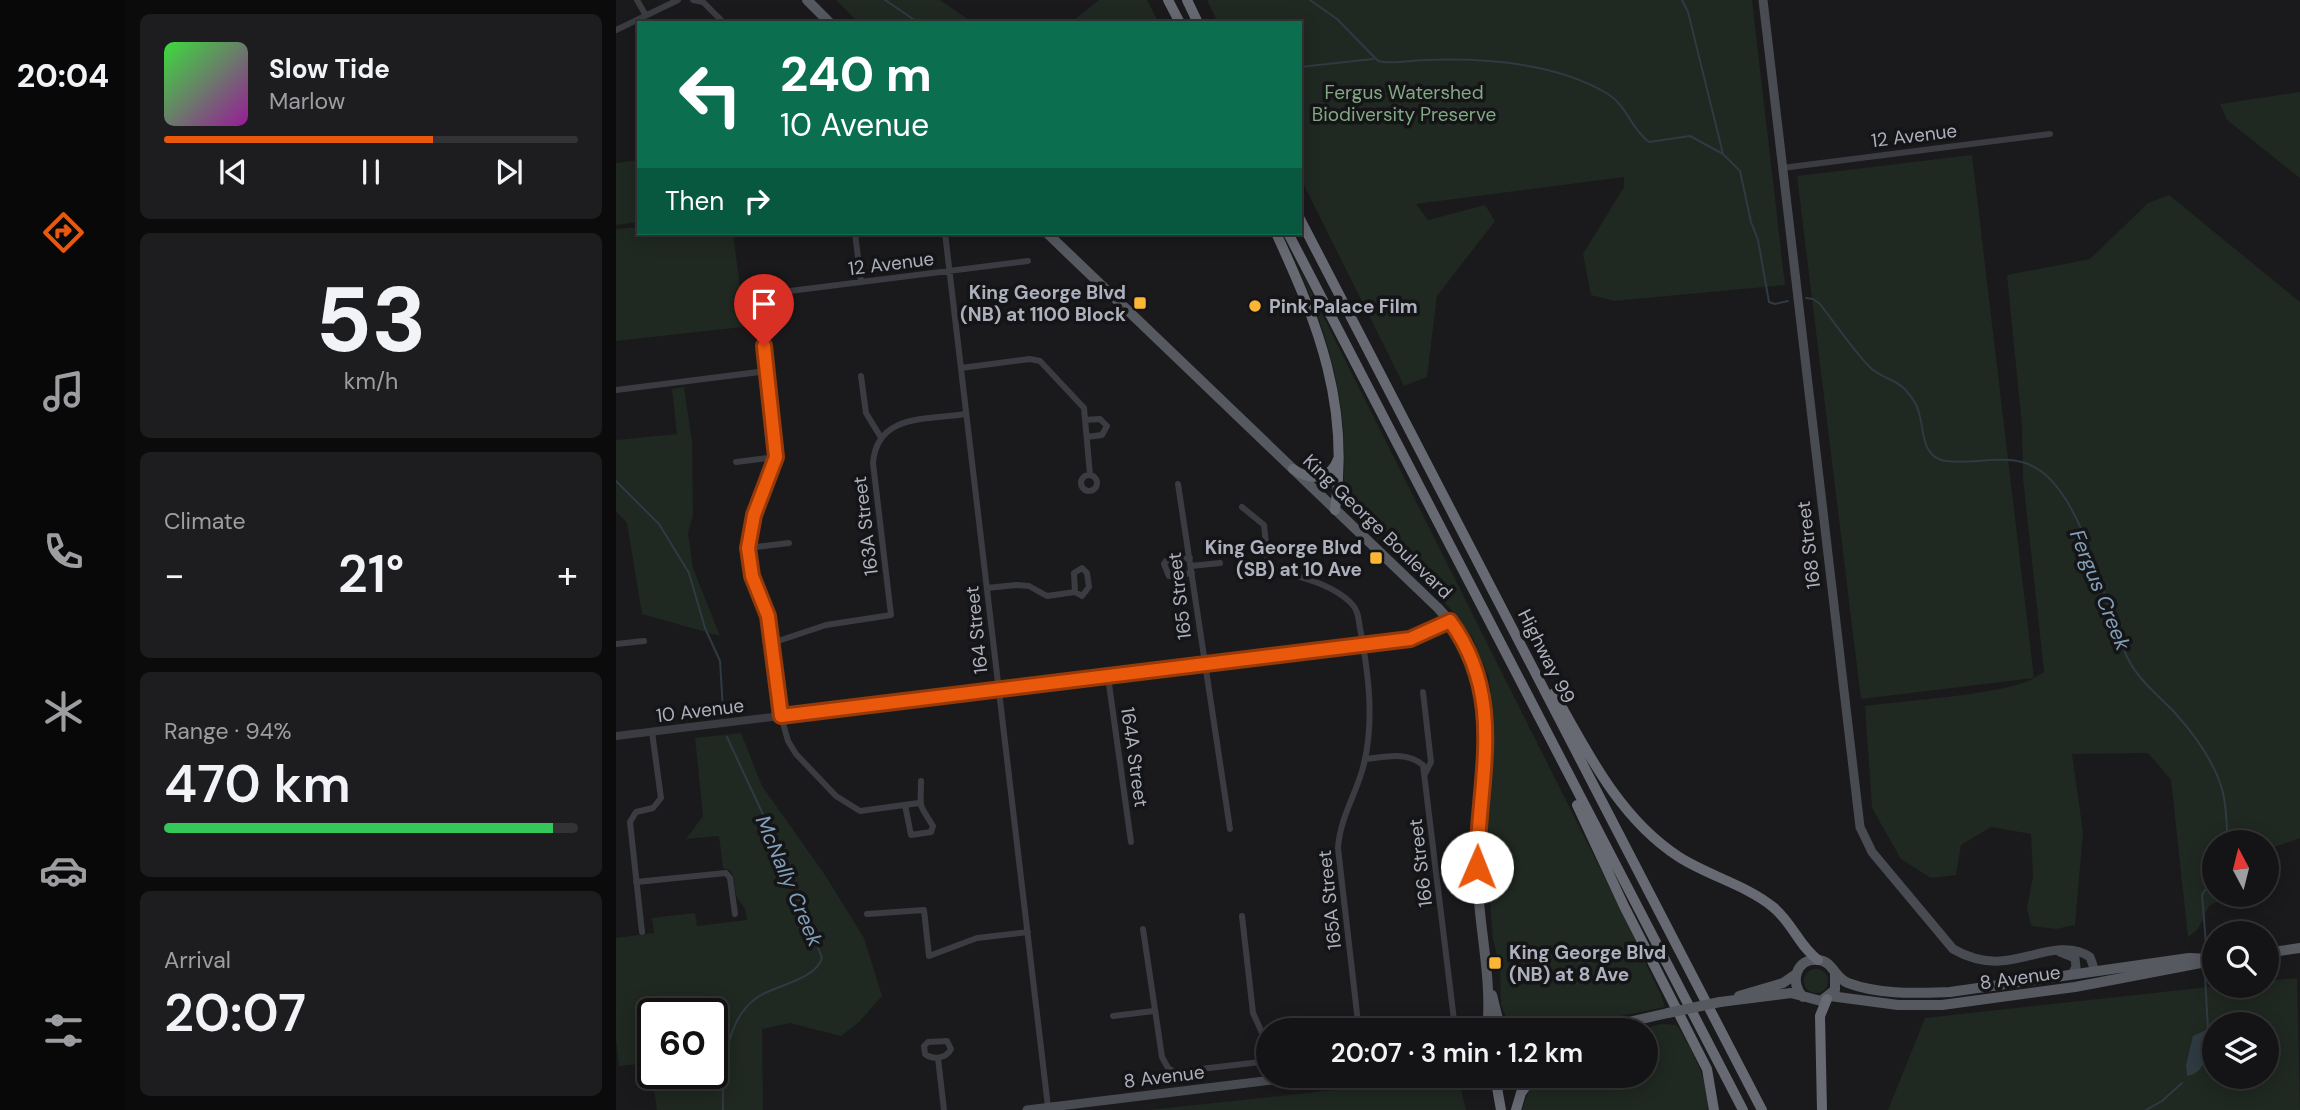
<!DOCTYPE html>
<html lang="en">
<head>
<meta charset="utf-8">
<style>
	body { margin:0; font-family:"DM Sans",sans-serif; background:#1d1d1f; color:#f1f3f6; height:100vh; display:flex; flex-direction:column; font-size:26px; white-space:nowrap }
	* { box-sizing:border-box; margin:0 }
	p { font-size:23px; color:#9d9ea1 }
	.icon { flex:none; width:38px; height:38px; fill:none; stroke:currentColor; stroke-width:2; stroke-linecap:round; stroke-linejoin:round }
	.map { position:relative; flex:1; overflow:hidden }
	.sheet { display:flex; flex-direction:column; gap:14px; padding:14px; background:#0b0b0c; width:490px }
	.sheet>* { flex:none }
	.top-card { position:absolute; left:21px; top:21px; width:665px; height:214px; border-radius:0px; box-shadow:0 4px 18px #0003,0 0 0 2px #333335; background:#0b6e4f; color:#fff; overflow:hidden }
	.needle { width:46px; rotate:353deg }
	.buttons { position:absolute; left:1586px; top:830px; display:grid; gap:14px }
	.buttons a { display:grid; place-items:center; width:77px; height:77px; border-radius:50%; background:#141416; box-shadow:0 4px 18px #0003,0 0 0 2px #333335; font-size:35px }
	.speed { position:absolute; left:21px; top:998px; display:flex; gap:14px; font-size:35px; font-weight:700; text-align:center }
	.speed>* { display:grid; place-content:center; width:91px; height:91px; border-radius:50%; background:#141416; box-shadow:0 4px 18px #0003,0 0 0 2px #333335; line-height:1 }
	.speed .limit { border:4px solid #111; border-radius:10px; background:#fff; color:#111 }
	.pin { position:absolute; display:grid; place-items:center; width:60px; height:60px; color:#fff; margin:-72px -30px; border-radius:50% 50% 50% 0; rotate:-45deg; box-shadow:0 0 7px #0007 }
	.pin .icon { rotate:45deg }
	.me { position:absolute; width:77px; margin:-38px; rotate:1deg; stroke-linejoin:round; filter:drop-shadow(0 0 5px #0008) }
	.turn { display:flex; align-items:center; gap:24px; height:147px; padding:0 28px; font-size:32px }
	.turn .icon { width:91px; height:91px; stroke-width:2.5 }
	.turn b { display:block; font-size:49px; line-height:60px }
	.then { display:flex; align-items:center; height:66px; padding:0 28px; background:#0003; gap:14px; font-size:26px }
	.big { font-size:52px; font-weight:600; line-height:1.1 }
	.sheet .card { flex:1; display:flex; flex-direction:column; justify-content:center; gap:10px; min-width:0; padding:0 24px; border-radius:10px; background:#1d1d1f }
	.sheet .dial { align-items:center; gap:0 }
	.dial b { font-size:91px; line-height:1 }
	.song { display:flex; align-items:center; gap:21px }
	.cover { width:84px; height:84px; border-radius:10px; background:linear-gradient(135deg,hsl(120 70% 55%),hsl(300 70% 35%)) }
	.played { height:7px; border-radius:4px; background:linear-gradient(90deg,#ea580c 65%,#333335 65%) }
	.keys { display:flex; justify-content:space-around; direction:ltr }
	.heat { display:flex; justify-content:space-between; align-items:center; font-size:38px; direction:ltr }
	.charge { height:10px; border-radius:5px; background:linear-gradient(90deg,#34c759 94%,#333335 0) }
	.trip { position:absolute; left:640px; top:1018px; width:402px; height:70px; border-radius:35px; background:#141416; box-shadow:0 4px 18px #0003,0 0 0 2px #333335; font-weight:600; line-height:70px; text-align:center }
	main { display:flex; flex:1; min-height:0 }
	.dock { display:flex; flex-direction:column; width:126px; justify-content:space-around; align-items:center; background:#080809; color:#9d9ea1 }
	.dock .icon { width:49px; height:49px }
	.dock .selected { color:#ea580c }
	.dock b { font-size:32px; color:#f1f3f6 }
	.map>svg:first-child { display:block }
	.green { fill:#1f2821; fill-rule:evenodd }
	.water { fill:#2f3a42 }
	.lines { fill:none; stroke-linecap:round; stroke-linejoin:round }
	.stream { stroke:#2f3a42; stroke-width:2 }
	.minor { stroke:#3b3c42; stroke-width:6 }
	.tertiary { stroke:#3b3c42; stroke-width:8 }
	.secondary { stroke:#494b52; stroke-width:9 }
	.primary { stroke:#575961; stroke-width:10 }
	.motorway { stroke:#676a73; stroke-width:10 }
	.primary-bridge { stroke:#575961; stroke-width:10 }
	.route-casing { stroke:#983908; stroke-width:18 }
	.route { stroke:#ea580c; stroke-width:12 }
	.poi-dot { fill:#fcb633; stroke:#151518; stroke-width:2.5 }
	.labels { text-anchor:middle; stroke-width:7; stroke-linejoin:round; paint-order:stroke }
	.park-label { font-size:19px; fill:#82a884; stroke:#151518 }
	.street-label { font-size:19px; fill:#acb1bd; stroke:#151518 }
	.poi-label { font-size:19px; font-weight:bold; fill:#acb1bd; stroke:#151518; text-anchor:end }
	.water-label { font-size:21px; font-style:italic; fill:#82a0b9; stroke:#151518 }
</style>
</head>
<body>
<main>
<nav class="dock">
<b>20:04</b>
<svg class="icon selected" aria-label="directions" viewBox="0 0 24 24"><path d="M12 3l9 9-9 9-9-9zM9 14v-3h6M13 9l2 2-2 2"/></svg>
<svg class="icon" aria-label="music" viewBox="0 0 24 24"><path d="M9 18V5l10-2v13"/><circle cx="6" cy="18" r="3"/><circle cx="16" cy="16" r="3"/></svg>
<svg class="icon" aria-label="phone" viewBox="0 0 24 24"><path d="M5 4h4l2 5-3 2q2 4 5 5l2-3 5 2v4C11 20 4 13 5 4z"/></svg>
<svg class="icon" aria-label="climate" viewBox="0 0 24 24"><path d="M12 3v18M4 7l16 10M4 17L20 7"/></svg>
<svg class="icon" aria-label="car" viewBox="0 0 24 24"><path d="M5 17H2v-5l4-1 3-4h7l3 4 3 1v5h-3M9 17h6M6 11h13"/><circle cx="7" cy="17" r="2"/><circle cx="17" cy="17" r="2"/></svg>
<svg class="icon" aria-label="filters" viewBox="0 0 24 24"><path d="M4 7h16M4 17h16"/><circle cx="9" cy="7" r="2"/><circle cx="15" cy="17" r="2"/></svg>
</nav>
<section class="sheet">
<div class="card">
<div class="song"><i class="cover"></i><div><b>Slow Tide</b><p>Marlow</p></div></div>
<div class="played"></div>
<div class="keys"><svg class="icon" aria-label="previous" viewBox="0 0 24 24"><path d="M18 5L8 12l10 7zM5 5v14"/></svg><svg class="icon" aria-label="pause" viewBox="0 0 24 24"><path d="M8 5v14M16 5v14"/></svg><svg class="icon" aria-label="next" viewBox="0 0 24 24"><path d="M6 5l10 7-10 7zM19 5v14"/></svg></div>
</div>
<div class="card dial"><b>53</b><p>km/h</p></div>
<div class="card"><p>Climate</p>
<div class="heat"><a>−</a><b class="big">21°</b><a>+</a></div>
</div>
<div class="card"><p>Range · 94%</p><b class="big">470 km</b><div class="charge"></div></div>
<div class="card"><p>Arrival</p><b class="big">20:07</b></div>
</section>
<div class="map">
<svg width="1684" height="1110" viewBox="0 0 1684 1110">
	<rect width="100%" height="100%" fill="#1a1a1d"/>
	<path class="green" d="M 220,0 L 324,0 L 353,20 L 373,23 L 243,23 Z
		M 483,0 L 531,0 L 543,23 L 454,23 Z
		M 591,0 L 1136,0 L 1169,285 L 998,301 L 975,295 L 967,254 L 1008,187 L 1008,177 L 800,204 L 812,220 L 869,205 L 879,221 L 821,296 L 811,377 L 788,386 L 684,177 L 684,23 L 602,23 Z
		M 1684,92 L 1684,178 L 1611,120 L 1604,104 Z
		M 1356,155 L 1418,678 L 1428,672 L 1407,478 L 1406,425 L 1391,275 L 1474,259 L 1532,203 L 1553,195 L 1684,302 L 1684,838 L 1650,850 L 1650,842 L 1598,842 L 1598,894 L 1615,894 L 1593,906 L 1582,929 L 1572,937 L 1555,780 L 1532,753 L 1456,754 L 1467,832 L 1459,925 L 1440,929 L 1415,926 L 1411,908 L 1417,876 L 1415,834 L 1375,827 L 1345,845 L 1340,875 L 1315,878 L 1285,859 L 1256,808 L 1249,706 C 1285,701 1393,694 1418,678 L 1245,699 L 1181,176 Z
		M 23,160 L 23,222 L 0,225 L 0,163 Z
		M 23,227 L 23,233 L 117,233 L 124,287 L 131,292 L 135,326 L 0,341 L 0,229 Z
		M 683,268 L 1026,952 C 1031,972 1044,987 1049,1007 L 931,1031 L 895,1031 L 885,1005 L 884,967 L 877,940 L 870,852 L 878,721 L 873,678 L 856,637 L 833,607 L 726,502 C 735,417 717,346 683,268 Z
		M 68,387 L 76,442 L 77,515 L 72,533 L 77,568 L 104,636 L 26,614 L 11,523 L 0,511 L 0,440 L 61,434 L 56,389 Z
		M 125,733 L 146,786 L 209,875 L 248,938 L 266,996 L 243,1022 L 225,1036 L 174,1023 L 146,1029 L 147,1110 L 41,1110 L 34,1063 L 3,1066 L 0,1039 L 0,938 L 38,933 L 36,918 L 79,913 L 81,926 L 131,920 C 130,909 128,907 122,899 C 117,890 120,879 114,870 L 107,868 L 103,836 L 70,839 L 87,816 L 79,738 ZM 37,1013 L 96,1013 L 96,1073 L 37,1073 Z
		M1188 981a12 12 0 1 1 24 0a12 12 0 1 1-24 0Z
		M 1681,978 L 1684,1110 L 1272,1110 L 1309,1018 L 1611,985 L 1650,985 L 1650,981 ZM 1598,1024 L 1650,1024 L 1650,1076 L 1598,1076 Z
		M 1044,1024 L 1061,1025 C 1076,1051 1093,1079 1092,1110 L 906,1110 L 913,1090 L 925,1076 L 1031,1076 L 1031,1031 L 1023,1031 Z
		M 842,1077 L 850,1110 L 533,1110 Z"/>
	<path class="water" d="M 1596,1027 C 1597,1044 1590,1074 1571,1076 L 1570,1065 L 1577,1036 Z"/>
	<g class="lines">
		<path class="stream" d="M 269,0 L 303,23
			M 694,0 L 721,19 L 762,61 C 777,65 794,60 810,60 C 869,58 941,63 992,94 C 1011,106 1015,129 1033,142 L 1074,136 L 1107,154 L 1124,171 L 1135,222 L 1142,240 L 1153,302 L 1159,304 L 1172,301
			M 1066,0 L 1072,12 L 1107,154
			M 684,67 L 757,59
			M 1190,298 L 1197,299 L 1204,304 C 1215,318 1245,361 1257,370 C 1275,383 1283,378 1298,401 C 1311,419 1300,457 1330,461 C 1365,466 1399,448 1430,475 C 1472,513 1488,605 1511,657 C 1522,680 1542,695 1559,713 C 1578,734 1598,762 1606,789 C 1611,805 1610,825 1612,842
			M 0,481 L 43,524 L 73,573 L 89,628 L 104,661 L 107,710
			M 1590,944 L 1586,895 L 1589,890 L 1598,887
			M 1589,976 L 1592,1030
			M 107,1110 C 106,1074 108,1023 139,999 C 157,985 199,981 206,958 L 169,862 L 111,737
			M 1530,1110 L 1546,1101 L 1566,1083"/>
		<path class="minor" d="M 21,0 L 29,14
			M 77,0 L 87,2 L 108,23
			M 0,30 L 62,0
			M 1166,168 L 1434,134
			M 239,233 L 245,282
			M 329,233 L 432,1107
			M 345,368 L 414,359 L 424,361 L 468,408 L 474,475
			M 245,376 L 250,413 L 264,436
			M 0,390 L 151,371
			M 469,420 L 484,419 L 491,426 L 486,435 L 471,437
			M 120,462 L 160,457
			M465 483a8 8 0 1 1 16 0a8 8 0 1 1-16 0Z
			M 562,484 L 614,829
			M 626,507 L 648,525 L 652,563 L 658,569 C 685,578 715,583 735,603 C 744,612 742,622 745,633 C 753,678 759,726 746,771 C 738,798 724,819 722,848 L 743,1031
			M 132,548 L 173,543
			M 574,558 L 550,561 L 548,564 L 553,576 L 576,573
			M 575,566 L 604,563
			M 371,588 L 400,585 L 413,586 L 431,596 L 459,592 L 466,596 L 473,587 L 471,573 L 466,568 L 458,573 L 459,592
			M 156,643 L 210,625 L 275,615 L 257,463 C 261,413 312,420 350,414
			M 0,644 L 28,641
			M 492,677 L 515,842
			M 807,692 L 815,762 L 809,774
			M 749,759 C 770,757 790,751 807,765 L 838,1020 L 835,1031
			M 303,803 L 244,811 L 220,796 L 180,754 L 172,741 L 165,716 L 152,616 L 136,576 L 132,557 L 133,531 L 160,457 L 142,295 L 412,261
			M 289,805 L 295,835 L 315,832 L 317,826 C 301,801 305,809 305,781
			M 20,882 L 110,873 L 114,878 L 119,914
			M 251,914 L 308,910 L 313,956 L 361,938 L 412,932
			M 626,916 L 637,1013 L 648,1037 L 653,1081
			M 527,929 L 546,1057 L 552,1068 L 559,1072 L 653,1061
			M 26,932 L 14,822 L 20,812 L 37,808 L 45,798 L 36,732
			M 497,1016 L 538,1011
			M 331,1041 L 335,1049 C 330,1059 317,1060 309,1054 L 308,1046 L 312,1042 Z
			M 322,1058 L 328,1110"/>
		<path class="tertiary" d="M 0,736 L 795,639 L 834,621"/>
		<path class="secondary" d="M 1147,0 L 1244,827 L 1256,852 L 1337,949 C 1351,957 1367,962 1384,961 C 1412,960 1448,939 1474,957 L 1479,971
			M 1444,952 L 1459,958 L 1460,967 L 1456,974
			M 411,1110 L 689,1076"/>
		<path class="primary" d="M 191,0 L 214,23
			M 431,233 L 822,608 C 843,630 860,655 866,686 C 877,744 860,807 861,866 C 861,921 877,976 871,1031
			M 1650,953 L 1684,948
			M 876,995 L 885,1031
			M 1123,996 L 1167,983 L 1180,974
			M 1214,996 L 1282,1005 L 1326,1005 L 1459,987 L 1590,962
			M 1187,997 C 1173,983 1180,957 1203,960 C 1217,962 1219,978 1232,983 C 1264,995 1300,993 1334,992 L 1573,958 L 1598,959
			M 1104,1002 L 1175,993 L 1205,1001 L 1219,990 L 1219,972
			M 974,1031 L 1052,1013"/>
		<path class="motorway" d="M 552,0 L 564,23
			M 571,0 L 582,23
			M 684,219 L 1146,1110
			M 660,233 C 703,326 734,405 719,510
			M 672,233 L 1127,1110
			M 677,469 C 694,481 715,480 722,459
			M 938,693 C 971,752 1004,819 1063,857 C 1093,876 1130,885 1157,907 C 1176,922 1183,946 1202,960
			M 961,805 L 1008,906 L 1091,1069 L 1098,1110
			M 992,1031 L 1012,1022
			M 879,1076 L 885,1110
			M 900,1110 L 905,1093 L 917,1076
			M 1206,1110 L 1204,1016 L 1211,999"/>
		<path class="primary-bridge" d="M 1052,1013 L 1104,1002"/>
	</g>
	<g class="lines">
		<defs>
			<path id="route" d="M 148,346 L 160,457 L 138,515 L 132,548 L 136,576 L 152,616 L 165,716 L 794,639 L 834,621 C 891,699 862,778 861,867"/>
		</defs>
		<use href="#route" class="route-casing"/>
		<use href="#route" class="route"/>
	</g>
	<g class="poi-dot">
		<rect x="517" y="296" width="14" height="14" rx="3.5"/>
		<circle cx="639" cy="306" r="7"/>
		<rect x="753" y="551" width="14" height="14" rx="3.5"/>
		<rect x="872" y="956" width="14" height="14" rx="3.5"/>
	</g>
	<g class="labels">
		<g class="park-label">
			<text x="788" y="99">Fergus Watershed<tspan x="788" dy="22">Biodiversity Preserve</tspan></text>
		</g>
		<g class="street-label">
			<text transform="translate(1298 135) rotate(-7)" y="7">12 Avenue</text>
			<text transform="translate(275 263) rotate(-7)" y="7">12 Avenue</text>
			<text transform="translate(249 526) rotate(-97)" y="7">163A Street</text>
			<text transform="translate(762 526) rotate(44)" y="7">King George Boulevard</text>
			<text transform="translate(1192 545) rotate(-97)" y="7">168 Street</text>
			<text transform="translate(563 596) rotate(-97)" y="7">165 Street</text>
			<text transform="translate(360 630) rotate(-96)" y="7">164 Street</text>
			<text transform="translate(931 656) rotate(63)" y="7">Highway 99</text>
			<text transform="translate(84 710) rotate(-7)" y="7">10 Avenue</text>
			<text transform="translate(519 757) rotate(82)" y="7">164A Street</text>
			<text transform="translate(804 863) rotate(-97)" y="7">166 Street</text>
			<text transform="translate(713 900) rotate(-96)" y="7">165A Street</text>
			<text transform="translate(1404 977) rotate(-8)" y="7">8 Avenue</text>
			<text transform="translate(548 1076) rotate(-7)" y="7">8 Avenue</text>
		</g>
		<g class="poi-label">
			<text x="510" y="299">King George Blvd<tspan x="510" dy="22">(NB) at 1100 Block</tspan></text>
			<text x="653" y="313" text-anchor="start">Pink Palace Film</text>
			<text x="746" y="554">King George Blvd<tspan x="746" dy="22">(SB) at 10 Ave</tspan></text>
			<text x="893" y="959" text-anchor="start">King George Blvd<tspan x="893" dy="22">(NB) at 8 Ave</tspan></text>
		</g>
		<g class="water-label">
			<text transform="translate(1484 590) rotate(68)" y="7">Fergus Creek</text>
			<text transform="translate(173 881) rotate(67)" y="7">McNally Creek</text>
		</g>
	</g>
</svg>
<div class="buttons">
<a><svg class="needle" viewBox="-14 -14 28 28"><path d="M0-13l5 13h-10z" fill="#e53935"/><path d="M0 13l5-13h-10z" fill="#9d9ea1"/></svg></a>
<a><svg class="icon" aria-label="search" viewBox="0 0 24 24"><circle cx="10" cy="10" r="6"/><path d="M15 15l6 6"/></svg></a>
<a><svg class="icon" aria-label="layers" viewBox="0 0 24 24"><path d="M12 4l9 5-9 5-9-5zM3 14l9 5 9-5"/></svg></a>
</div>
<div class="speed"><div class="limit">60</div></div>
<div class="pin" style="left:148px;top:346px;background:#d93025"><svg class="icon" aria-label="arrive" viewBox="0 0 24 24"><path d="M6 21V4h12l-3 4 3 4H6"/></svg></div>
<svg class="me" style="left:861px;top:867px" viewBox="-20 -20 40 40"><circle r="19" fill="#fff"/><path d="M0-13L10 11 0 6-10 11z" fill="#ea580c"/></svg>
<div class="trip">20:07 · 3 min · 1.2 km</div>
<div class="top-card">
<div class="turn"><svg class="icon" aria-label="left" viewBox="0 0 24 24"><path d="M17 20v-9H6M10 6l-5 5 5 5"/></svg><div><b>240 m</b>10 Avenue</div></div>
<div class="then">Then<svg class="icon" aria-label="right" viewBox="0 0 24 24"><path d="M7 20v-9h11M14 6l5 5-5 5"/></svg></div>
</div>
</div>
</main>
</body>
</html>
